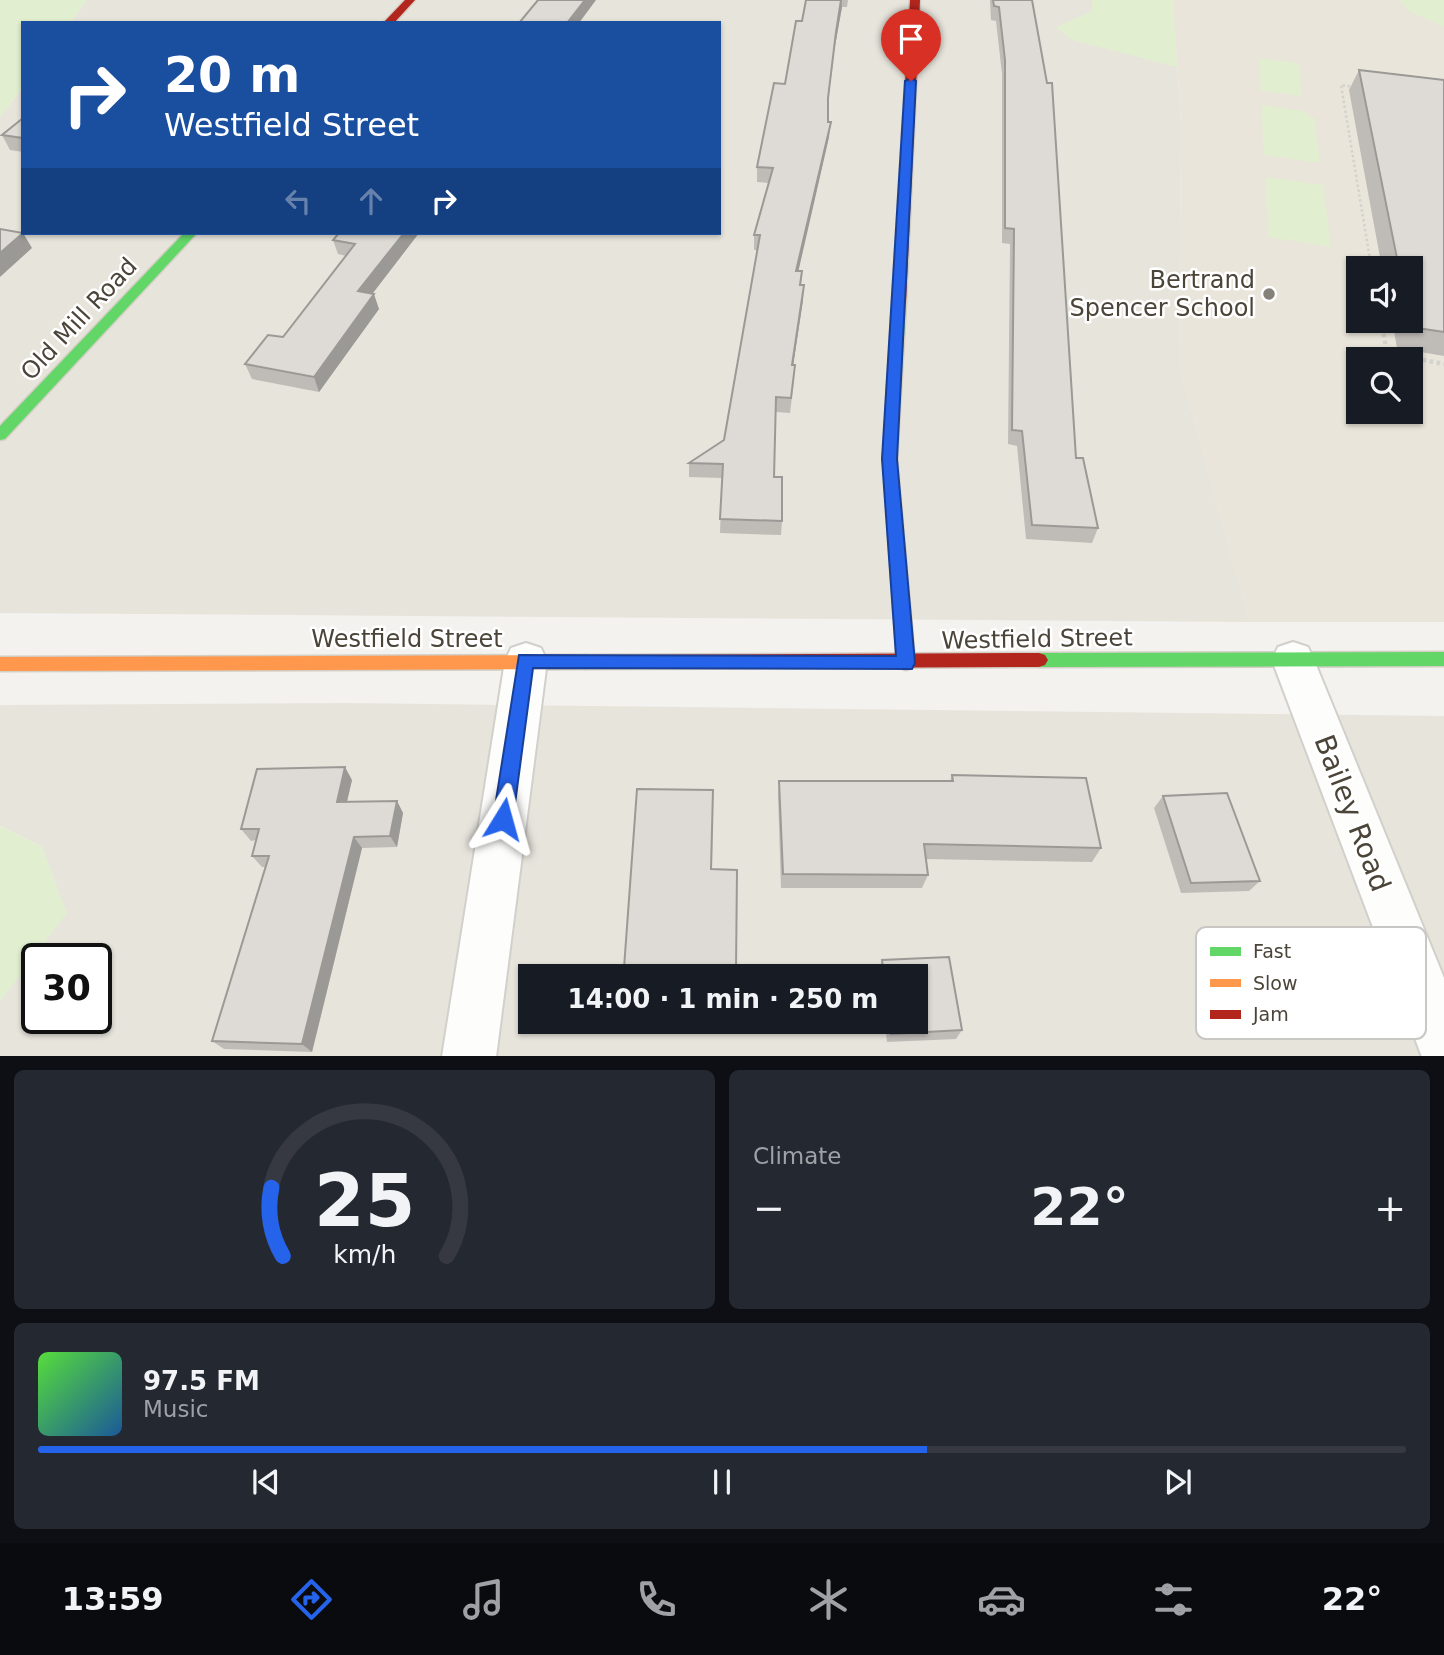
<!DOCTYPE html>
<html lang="en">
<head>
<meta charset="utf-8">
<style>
	body { margin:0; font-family:"DejaVu Sans",sans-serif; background:#242831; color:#f1f3f6; height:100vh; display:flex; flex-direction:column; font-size:26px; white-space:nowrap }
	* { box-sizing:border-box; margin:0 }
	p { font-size:23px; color:#9ea1a6 }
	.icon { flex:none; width:38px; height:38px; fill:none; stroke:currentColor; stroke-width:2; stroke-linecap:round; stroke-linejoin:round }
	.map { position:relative; height:1056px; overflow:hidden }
	.panel { display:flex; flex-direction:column; gap:14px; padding:14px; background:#0d0f14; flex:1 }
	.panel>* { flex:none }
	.banner { position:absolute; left:21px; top:21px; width:700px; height:214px; border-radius:0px; box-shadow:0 2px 5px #0004; background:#1a4fa0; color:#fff; overflow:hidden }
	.buttons { position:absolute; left:1346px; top:256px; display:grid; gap:14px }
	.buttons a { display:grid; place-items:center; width:77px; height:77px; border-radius:0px; background:#171b24; box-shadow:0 2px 5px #0004; font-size:35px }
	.speed { position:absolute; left:21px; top:943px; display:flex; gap:14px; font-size:35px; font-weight:700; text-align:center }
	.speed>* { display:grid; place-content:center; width:91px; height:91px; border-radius:50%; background:#171b24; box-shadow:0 2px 5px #0004; line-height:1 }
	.speed .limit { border:4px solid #111; border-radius:10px; background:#fff; color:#111 }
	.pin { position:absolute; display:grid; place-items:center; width:60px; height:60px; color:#fff; margin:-72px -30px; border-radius:50% 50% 50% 0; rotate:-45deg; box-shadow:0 0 7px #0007 }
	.pin .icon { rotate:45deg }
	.me { position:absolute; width:77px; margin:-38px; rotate:8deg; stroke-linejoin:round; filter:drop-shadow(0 0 5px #0008) }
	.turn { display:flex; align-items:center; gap:24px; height:147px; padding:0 28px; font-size:32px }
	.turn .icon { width:91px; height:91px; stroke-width:2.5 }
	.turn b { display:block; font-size:49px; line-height:60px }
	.lanes { display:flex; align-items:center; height:66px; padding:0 28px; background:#0003; justify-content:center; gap:35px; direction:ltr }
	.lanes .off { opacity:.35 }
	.big { font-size:52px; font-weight:800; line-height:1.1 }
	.panel .tile { flex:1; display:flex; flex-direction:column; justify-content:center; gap:10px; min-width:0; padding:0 24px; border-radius:10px; background:#242831 }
	.panel .dial { align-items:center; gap:0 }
	.dial svg { height:182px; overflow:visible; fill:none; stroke:#363941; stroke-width:7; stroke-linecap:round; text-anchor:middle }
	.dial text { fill:#f1f3f6; stroke:none }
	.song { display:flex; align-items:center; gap:21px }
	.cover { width:84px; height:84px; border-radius:10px; background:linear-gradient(135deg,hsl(110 70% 55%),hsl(210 70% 35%)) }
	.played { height:7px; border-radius:4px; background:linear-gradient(90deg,#2563eb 65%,#363941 65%) }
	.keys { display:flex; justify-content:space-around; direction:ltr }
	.heat { display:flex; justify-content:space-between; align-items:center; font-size:38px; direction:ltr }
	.panel .tiles { flex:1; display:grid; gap:14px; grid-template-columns:1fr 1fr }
	.tile:last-child { grid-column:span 2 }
	.trip { position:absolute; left:518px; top:964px; width:410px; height:70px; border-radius:0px; background:#171b24; box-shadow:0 2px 5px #0004; font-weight:800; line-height:70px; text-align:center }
	.dock { display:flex; height:112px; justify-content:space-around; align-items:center; background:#090b0e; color:#9ea1a6 }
	.dock .icon { width:49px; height:49px }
	.dock .active { color:#2563eb }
	.dock b { font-size:32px; color:#f1f3f6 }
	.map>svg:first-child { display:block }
	.residential { fill:#e7e4dc; fill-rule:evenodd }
	.education { fill:#eae5da; fill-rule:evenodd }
	.green { fill:#e1eecf }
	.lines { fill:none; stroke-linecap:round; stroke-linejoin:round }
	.street-casing { stroke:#d2d0cb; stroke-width:4 }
	.fast-casing { stroke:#d3cfc5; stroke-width:3 }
	.slow-casing { stroke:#d3cfc5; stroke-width:3 }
	.jam-casing { stroke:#d3cfc5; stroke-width:3 }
	.path-far1 { stroke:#d3d2cc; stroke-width:2.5; stroke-dasharray:2.5 2.5; stroke-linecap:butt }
	.path { stroke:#d3d2cc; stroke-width:4.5; stroke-dasharray:3.5 3.5; stroke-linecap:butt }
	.street { fill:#fdfdfc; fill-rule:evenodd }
	.fast { fill:#63d668; fill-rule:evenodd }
	.slow { fill:#ff974d; fill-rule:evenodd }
	.jam { fill:#b3261e; fill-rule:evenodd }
	.wall { fill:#bfbcb8 }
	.shaded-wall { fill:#9b9996 }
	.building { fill:#dedbd6; stroke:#9b9996; stroke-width:2 }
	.route { fill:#2563eb; stroke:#184099; stroke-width:2 }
	.poi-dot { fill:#868178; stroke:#fff; stroke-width:2.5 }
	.labels { text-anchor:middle; stroke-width:5; stroke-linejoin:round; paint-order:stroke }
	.poi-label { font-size:24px; fill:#4b4439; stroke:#fff; text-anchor:end }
	.street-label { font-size:24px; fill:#4b4439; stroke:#fff }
	.near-street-label { font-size:28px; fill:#4b4439; stroke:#fff }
	.key { fill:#fff; stroke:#c9c7c4; stroke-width:2 }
	.key-label { font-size:19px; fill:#4b4439 }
</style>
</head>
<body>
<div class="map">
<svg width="1444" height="1057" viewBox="0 0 1444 1057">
	<rect width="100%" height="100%" fill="#f4f2ee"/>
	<path class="residential" d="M 87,0 L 1173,0 L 1181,125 L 1179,364 L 1250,622 L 0,613 L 0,117 L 23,87 L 23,233 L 719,233 L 719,23 L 70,23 Z
		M 348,703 L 1444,716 L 1444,1056 L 0,1057 L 0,1001 L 66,913 L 42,847 L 0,826 L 0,705 ZM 37,959 L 96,959 L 96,1018 L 37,1018 ZM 530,976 L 915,976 L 915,1022 L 530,1022 Z"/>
	<path class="education" d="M 1173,0 L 1444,0 L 1444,622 L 1250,622 L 1179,364 L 1181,125 ZM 1358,268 L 1410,268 L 1410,320 L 1358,320 ZM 1358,359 L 1410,359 L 1410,411 L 1358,411 Z"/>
	<path class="green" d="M 0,0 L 87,0 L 70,23 L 23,23 L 23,87 L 0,117 Z
		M 1092,0 L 1173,0 L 1177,67 L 1072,40 L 1056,27 L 1092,11 Z
		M 1398,0 L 1444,0 L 1444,27 L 1411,12 Z
		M 1259,58 L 1299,63 L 1302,96 L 1261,91 Z
		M 1261,105 L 1302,111 L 1314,118 L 1320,163 L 1264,155 Z
		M 1265,177 L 1323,185 L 1331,247 L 1268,237 Z
		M 0,826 L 42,847 L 67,913 L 0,1001 Z"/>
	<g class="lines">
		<defs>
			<path id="street" d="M 1293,642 L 1308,647 L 1314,660 L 1444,978 L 1444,1057 L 1422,1057 L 1272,660 L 1278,647 Z
				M 526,643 L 541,648 L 547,661 L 496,1057 L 442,1057 L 505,661 L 511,648 Z"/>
			<path id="fast" d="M 184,233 L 197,233 L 5,439 L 0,440 L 0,426 Z
				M 899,299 L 906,303 L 897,459 L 915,663 L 912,668 L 906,670 L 900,668 L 897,663 L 883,459 L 892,303 Z
				M 1444,652 L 1444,666 L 1039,667 L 1033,665 L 1030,660 L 1033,655 L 1039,653 Z"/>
			<path id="slow" d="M 586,655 L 592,657 L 595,662 L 592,667 L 586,669 L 0,671 L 0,657 Z"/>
			<path id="jam" d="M 405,0 L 415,0 L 394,23 L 383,23 Z
				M 910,0 L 920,0 L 906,303 L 899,307 L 892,303 Z
				M 1039,653 L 1045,655 L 1048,660 L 1045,665 L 1039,667 L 586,669 L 580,667 L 577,662 L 580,657 L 586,655 Z"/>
		</defs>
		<use href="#street" class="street-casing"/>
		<use href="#fast" class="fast-casing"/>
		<use href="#slow" class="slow-casing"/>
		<use href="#jam" class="jam-casing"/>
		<path class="path-far1" d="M 1355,87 L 1341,85 L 1370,259"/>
		<path class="path" d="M 1370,257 L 1372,268
			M 1381,320 L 1387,353 L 1444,364"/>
		<use href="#street" class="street"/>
		<use href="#fast" class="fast"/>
		<use href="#slow" class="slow"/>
		<use href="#jam" class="jam"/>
	</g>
	<path class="wall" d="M 806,0 L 848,0 L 847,7 L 842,7 L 835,46 L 828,103 L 828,122 L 829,137 L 798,271 L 802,271 L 801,285 L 803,300 L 793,365 L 794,380 L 790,413 L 776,412 L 774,477 L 782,521 L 781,535 L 720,533 L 722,478 L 689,477 L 689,463 L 724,440 L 757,250 L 754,250 L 754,235 L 769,183 L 757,182 L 757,167 L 785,84 L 802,21 Z
		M 990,0 L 1032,0 L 1076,458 L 1098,528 L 1092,543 L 1026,539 L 1017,446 L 1008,444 L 1010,244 L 1002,243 L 1002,74 L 996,21 L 991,20 Z
		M 1359,70 L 1444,80 L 1444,356 L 1397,348 L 1392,320 L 1410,320 L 1410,268 L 1382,268 L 1349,90 Z
		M 23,118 L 23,152 L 10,150 L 2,135 Z
		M 339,233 L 419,233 L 372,294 L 379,309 L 319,392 L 252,379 L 245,364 L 283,337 L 346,256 L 338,254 L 333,240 Z
		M 952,775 L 1101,848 L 1092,862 L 925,859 L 928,875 L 922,888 L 781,888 L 778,796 L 779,781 L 950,781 Z
		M 352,780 L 347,802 L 397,801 L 403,813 L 397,847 L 362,848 L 312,1052 L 224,1049 L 212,1041 L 265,867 L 262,867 L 252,856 L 256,840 L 251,841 L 241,829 Z
		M 713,790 L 712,869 L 737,870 L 736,976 L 626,976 L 624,968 Z
		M 1163,796 L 1260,881 L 1249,891 L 1181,893 L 1154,808 Z
		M 949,957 L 962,1030 L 956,1039 L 887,1042 L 885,1022 L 915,1022 L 915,976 L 879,976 L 879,969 L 882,960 Z"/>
	<path class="shaded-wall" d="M 585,0 L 596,0 L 579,23 L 567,23 Z
		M 841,0 L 842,7 L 835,46 L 836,32 Z
		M 831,122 L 829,137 L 795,286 L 796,271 Z
		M 23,233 L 32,248 L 0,277 L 0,253 Z
		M 404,233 L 419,233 L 363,306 L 358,291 Z
		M 804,285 L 803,300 L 791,380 L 792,365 Z
		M 374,294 L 379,309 L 319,392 L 314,377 Z
		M 345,767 L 352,780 L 344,814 L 337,802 Z
		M 397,801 L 403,813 L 397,847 L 390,836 Z
		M 354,837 L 362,848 L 312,1052 L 302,1044 Z"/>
	<path class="building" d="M 538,0 L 585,0 L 567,23 L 519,23 Z
		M 806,0 L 841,0 L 836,32 L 828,98 L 828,122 L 831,122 L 796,271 L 802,271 L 800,285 L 804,285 L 792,365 L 795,365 L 791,398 L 776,397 L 774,477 L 782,477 L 782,521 L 720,519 L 723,464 L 689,463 L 724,440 L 760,235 L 754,235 L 773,168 L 757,167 L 774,83 L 785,84 L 796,21 L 802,21 Z
		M 993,0 L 1032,0 L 1047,83 L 1052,83 L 1076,458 L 1083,458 L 1098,528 L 1032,525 L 1022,431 L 1012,430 L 1014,229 L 1005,228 L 1005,60 L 999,7 L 994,6 Z
		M 1359,70 L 1444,80 L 1444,332 L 1411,327 L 1410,320 L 1410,268 L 1399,268 Z
		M 23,118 L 23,138 L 2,135 Z
		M 0,229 L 23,233 L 0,253 Z
		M 339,233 L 404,233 L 358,291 L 374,294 L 314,377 L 245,364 L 268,335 L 283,337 L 355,244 L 333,240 Z
		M 345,767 L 337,802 L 397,801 L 390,836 L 354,837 L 302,1044 L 212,1041 L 269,856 L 252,856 L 259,829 L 241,829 L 257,769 Z
		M 952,775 L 1086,778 L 1101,848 L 924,844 L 928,875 L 783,874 L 779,781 L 953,781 Z
		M 637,789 L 713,790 L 711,869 L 737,870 L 736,970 L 624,968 Z
		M 1227,793 L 1260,881 L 1191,883 L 1163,796 Z
		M 949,957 L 962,1030 L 891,1034 L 890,1022 L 915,1022 L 915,976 L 884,976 L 882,960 Z"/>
	<path class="route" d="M 911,78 L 916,81 L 897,459 L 915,663 L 912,669 L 533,668 L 513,819 L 510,826 L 503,828 L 496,826 L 493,819 L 519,655 L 896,656 L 882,459 L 905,81 Z"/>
	<circle class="poi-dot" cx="1269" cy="294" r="7"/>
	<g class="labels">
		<g class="poi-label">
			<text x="1255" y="288">Bertrand<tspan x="1255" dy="28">Spencer School</tspan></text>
		</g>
		<g class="street-label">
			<text transform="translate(79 319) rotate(-47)" y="8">Old Mill Road</text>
			<text x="407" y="647">Westfield Street</text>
			<text transform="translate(1037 639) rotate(-1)" y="8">Westfield Street</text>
		</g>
		<g class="near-street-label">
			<text transform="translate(1353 813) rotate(69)" y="10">Bailey Road</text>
		</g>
	</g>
	<rect x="1196" y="927" width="230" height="112" rx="10" class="key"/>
	<rect x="1210" y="947" width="31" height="9" fill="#63d668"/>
	<rect x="1210" y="979" width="31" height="8" fill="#ff974d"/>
	<rect x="1210" y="1010" width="31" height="9" fill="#b3261e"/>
	<g class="key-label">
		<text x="1253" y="958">Fast</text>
		<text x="1253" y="990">Slow</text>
		<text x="1253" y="1021">Jam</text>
	</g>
</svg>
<div class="buttons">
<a><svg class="icon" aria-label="sound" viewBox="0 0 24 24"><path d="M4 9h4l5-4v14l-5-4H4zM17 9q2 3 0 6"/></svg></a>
<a><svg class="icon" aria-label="search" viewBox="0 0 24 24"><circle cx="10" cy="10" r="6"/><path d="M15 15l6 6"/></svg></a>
</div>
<div class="speed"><div class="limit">30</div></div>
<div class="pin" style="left:911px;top:81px;background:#d93025"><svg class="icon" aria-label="arrive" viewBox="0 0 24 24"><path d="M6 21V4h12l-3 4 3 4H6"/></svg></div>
<svg class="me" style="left:503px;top:819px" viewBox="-20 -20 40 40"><path d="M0-17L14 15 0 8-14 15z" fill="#2563eb" stroke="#fff" stroke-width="4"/></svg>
<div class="trip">14:00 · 1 min · 250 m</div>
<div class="banner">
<div class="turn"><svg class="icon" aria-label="right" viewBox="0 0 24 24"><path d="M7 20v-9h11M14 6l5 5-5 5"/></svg><div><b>20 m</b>Westfield Street</div></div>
<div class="lanes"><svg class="icon off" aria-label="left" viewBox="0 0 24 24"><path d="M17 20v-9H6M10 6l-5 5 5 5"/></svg><svg class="icon off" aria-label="ahead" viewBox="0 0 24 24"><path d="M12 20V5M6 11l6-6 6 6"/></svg><svg class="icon" aria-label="right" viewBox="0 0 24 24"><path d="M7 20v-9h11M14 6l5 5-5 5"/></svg></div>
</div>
</div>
<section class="panel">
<div class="tiles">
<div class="tile dial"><svg viewBox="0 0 100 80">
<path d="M14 69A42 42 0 1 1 86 69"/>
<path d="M14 69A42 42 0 0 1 9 39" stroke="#2563eb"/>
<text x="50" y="56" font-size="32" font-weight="700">25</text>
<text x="50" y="72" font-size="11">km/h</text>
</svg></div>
<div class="tile"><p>Climate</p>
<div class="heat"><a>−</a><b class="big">22°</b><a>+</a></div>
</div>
<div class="tile">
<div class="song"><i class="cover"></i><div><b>97.5 FM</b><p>Music</p></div></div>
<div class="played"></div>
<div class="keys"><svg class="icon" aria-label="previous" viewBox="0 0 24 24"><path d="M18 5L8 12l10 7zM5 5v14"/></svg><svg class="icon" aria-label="pause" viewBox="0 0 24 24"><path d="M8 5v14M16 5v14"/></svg><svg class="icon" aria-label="next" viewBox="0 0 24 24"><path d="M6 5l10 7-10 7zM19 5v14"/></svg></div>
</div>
</div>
</section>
<nav class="dock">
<b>13:59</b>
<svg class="icon active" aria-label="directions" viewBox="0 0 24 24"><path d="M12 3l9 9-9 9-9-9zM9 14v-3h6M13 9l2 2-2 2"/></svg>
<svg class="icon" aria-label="music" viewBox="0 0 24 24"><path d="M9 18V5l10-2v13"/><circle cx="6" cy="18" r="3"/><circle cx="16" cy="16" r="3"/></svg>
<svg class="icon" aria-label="phone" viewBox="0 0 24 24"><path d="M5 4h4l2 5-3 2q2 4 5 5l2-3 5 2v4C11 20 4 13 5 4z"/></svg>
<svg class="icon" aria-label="climate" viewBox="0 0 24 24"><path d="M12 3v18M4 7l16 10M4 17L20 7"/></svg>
<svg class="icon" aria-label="car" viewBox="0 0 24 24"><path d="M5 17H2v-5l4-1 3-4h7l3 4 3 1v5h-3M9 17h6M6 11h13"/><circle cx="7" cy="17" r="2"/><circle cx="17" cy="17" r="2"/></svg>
<svg class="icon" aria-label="filters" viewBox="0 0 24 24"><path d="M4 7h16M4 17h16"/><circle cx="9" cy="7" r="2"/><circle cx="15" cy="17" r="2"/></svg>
<b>22°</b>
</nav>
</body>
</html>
